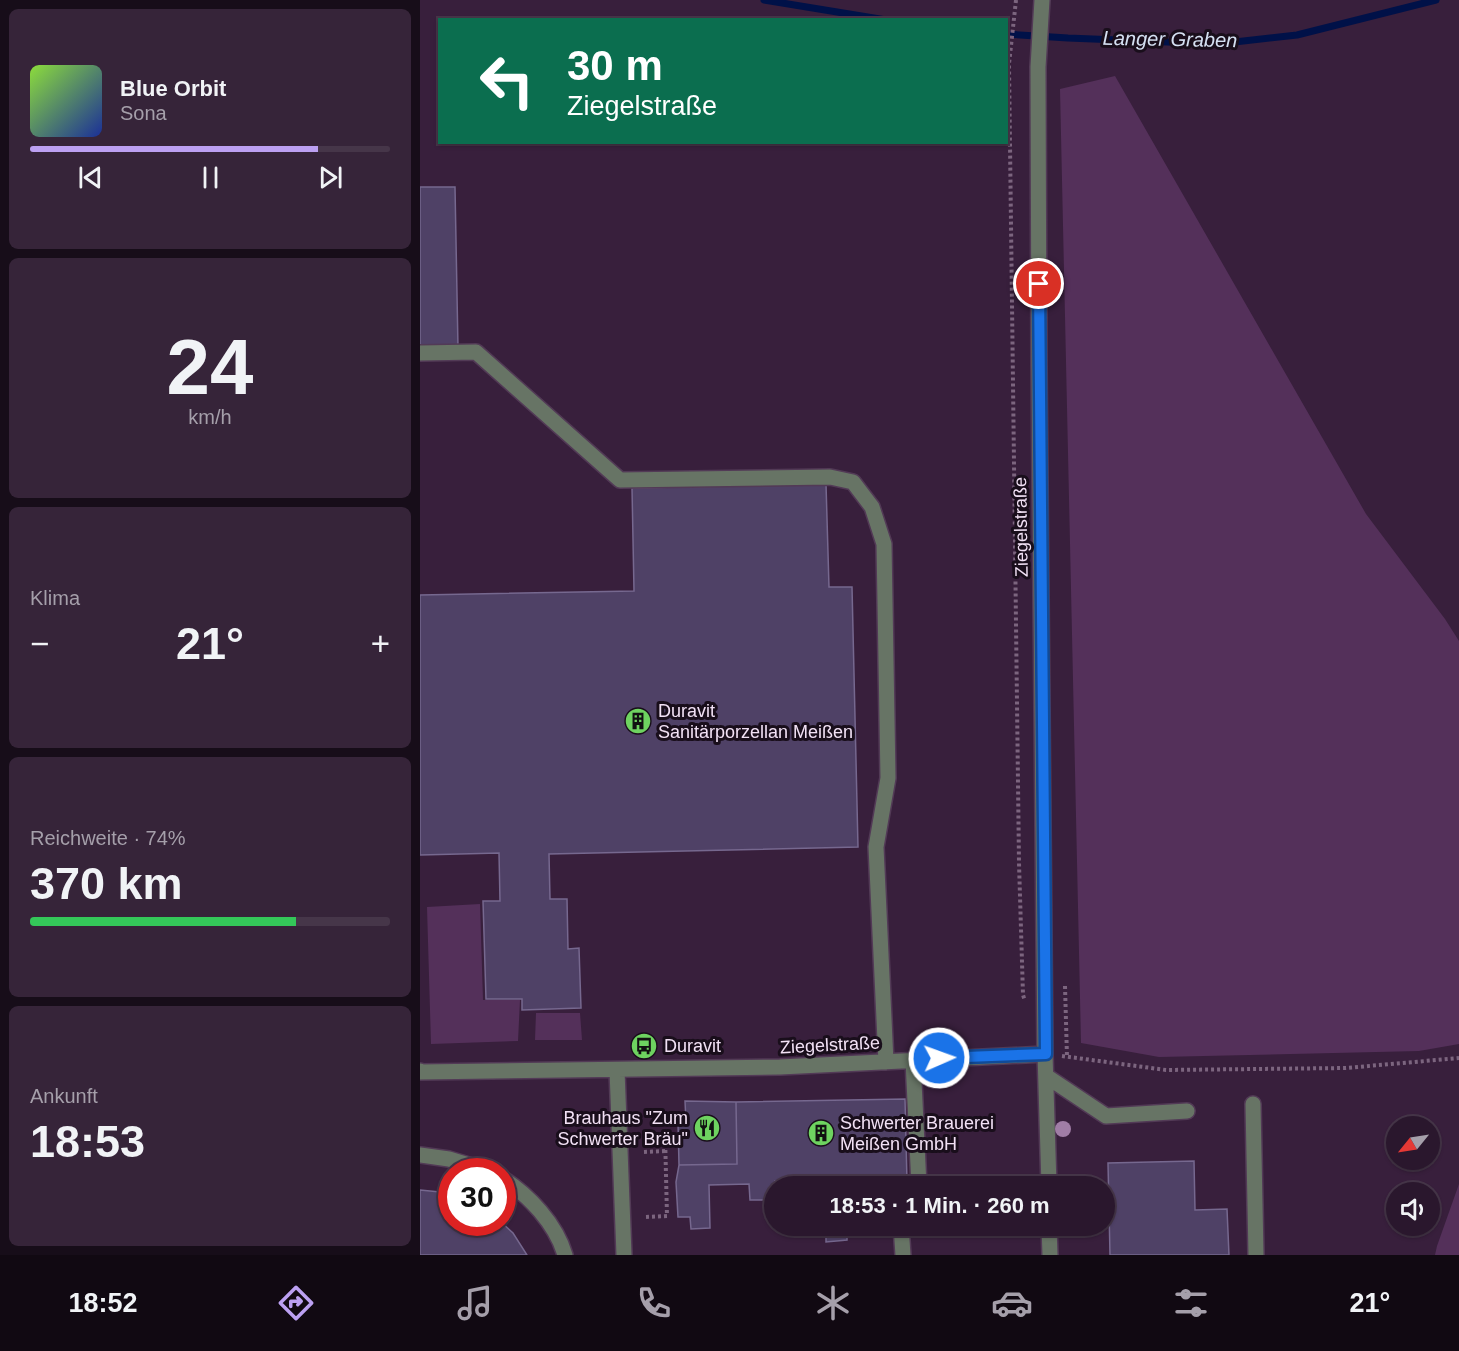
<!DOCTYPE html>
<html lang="de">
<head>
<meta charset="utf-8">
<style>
	body { margin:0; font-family:Helvetica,sans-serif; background:#362439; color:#f1f3f6; height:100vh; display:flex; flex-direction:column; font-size:22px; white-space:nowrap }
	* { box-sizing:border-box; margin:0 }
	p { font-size:20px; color:#a59faa }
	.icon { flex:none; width:33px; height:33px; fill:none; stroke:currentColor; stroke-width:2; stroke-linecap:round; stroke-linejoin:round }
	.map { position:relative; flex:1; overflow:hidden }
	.side { display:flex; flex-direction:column; gap:9px; padding:9px; background:#170d19; width:420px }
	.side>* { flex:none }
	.banner { position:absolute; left:18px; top:18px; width:570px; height:126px; border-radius:0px; box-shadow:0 2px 4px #0004,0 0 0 2px #463649; background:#0b6e4f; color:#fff; overflow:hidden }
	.needle { width:39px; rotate:240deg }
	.controls { position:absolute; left:966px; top:1116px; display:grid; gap:12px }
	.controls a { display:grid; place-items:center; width:54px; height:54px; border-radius:50%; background:#2a172d; box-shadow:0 2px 4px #0004,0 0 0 2px #463649; font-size:30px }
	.speed { position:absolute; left:18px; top:1158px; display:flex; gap:12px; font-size:30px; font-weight:700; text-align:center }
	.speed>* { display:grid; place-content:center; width:78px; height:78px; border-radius:50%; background:#2a172d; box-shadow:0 2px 4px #0004,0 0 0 2px #463649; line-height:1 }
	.speed .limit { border:9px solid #d22; background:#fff; color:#111 }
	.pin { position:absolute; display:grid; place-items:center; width:51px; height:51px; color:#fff; margin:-26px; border:3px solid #fff; border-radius:50%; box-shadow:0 2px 6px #0007 }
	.me { position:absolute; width:66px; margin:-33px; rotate:88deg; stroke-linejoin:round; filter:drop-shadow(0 0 4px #0008) }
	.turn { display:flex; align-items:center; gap:21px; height:126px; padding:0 30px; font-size:27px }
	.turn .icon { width:78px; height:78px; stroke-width:2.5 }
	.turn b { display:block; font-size:42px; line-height:51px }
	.big { font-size:45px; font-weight:600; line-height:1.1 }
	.side .tile { flex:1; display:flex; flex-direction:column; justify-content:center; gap:9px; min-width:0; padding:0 21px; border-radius:9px; background:#362439 }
	.side .dial { align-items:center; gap:0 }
	.dial b { font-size:78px; line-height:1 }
	.song { display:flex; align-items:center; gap:18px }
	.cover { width:72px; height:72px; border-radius:9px; background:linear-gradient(135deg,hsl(90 70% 55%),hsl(230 70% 35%)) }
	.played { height:6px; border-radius:3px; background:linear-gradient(90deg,#bca0f2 80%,#463649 80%) }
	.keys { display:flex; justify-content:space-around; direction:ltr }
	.heat { display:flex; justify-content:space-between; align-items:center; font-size:33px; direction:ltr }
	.charge { height:9px; border-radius:4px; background:linear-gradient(90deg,#34c759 74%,#463649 0) }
	.trip { position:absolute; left:344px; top:1176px; width:351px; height:60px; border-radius:30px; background:#2a172d; box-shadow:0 2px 4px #0004,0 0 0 2px #463649; font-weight:600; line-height:60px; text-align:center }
	.tab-bar { display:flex; height:96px; justify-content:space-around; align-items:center; background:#110912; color:#a59faa }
	.tab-bar .icon { width:42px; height:42px }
	.tab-bar .selected { color:#bca0f2 }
	.tab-bar b { font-size:27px; color:#f1f3f6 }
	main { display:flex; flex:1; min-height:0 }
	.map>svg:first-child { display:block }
	.green { fill:#54305a }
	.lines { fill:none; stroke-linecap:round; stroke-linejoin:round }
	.stream { stroke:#001148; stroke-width:7 }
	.building { fill:#4f4166; stroke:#76688f; stroke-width:1.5 }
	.minor-casing { stroke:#523a56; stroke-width:18 }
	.path { stroke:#7c657f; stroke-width:4; stroke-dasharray:3 3; stroke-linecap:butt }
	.minor { stroke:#677465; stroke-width:15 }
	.tree { fill:#a07da6 }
	.route-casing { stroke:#114b97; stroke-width:15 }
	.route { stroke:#1a73e8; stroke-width:10 }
	.labels { text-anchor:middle; stroke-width:6; stroke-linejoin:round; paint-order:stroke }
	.street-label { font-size:18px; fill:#f2e1f5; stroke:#190e1b }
	.poi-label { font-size:18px; fill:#f2e1f5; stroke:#190e1b; text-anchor:start }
	.water-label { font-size:20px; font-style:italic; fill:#d5e0f2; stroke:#190e1b }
</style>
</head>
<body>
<main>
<section class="side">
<div class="tile">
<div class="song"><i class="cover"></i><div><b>Blue Orbit</b><p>Sona</p></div></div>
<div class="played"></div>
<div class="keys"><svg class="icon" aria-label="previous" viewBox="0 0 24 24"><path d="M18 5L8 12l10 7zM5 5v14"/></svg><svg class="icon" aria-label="pause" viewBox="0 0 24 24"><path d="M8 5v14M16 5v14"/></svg><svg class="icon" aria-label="next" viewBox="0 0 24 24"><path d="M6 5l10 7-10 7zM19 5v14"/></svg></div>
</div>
<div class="tile dial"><b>24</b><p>km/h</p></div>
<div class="tile"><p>Klima</p>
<div class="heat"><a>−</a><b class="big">21°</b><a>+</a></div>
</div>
<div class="tile"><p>Reichweite · 74%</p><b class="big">370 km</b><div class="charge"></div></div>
<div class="tile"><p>Ankunft</p><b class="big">18:53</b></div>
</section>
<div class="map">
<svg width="1039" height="1255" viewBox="0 0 1039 1255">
	<rect width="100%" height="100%" fill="#381f3c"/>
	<path class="green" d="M 695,76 L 946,514 L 1025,619 L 1039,641 L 1039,1044 L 999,1051 L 739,1057 L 661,1043 L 640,89 Z
		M 60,904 L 63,1000 L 100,1000 L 98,1041 L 11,1044 L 7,907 Z
		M 116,1013 L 160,1013 L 162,1040 L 115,1040 Z
		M 1039,1184 L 1039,1255 L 1015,1255 L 1017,1246 Z"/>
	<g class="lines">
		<path class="stream" d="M 344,0 L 466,20
			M 586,34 L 648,38 L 797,44 L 877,35 L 1016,0"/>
	</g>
	<path class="building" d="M 0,187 L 35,187 L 38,348 L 0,349 Z
		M 406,484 L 409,587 L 432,587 L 438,847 L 129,854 L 130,899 L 147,899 L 148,949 L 159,948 L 161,1008 L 102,1010 L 102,999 L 66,999 L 63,901 L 80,901 L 79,853 L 0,855 L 0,595 L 214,591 L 212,488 Z
		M 485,1099 L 487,1182 L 465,1182 L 466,1186 L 387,1186 L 386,1182 L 355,1181 L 354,1200 L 330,1200 L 329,1184 L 289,1185 L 290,1228 L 271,1229 L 270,1217 L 258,1217 L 256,1182 L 259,1165 L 317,1164 L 316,1102 Z
		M 265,1101 L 316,1102 L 317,1164 L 259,1165 L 258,1123 L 266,1122 Z
		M 774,1161 L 775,1210 L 807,1209 L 809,1255 L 690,1255 L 688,1163 Z
		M 0,1190 L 20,1192 L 32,1195 L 32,1222 L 81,1222 L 93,1233 L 107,1255 L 0,1255 Z
		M 387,1226 L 467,1226 L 467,1229 L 427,1230 L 427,1240 L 406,1242 L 406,1230 L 387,1230 Z"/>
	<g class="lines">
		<defs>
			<path id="minor" d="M 622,0 L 618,67 L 619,366 L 625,1054 L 629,1186
				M 0,353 L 56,352 L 200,480 L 410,477 L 433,482 L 452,507 L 464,544 L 468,778 L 456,847 L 466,1062
				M 493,1060 L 499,1186
				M 197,1070 L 204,1255
				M 0,1071 L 0,1072 L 360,1067 L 625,1054
				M 626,1076 L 686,1116 L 767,1111
				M 833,1104 L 836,1255
				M 0,1155 L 29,1159 L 72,1172
				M 82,1178 C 109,1195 136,1224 145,1255
				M 481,1226 L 483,1255
				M 629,1226 L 630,1255"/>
		</defs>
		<use href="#minor" class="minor-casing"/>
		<path class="path" d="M 596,0 L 589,64 L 599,863 L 603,995 L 605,1001
			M 645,986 L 647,1057
			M 642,1056 L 746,1070 L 926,1068 L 1039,1058
			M 224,1152 L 246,1151
			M 226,1217 L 247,1216 L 245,1134"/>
		<use href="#minor" class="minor"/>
	</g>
	<circle class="tree" cx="643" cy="1129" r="8"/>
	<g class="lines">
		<defs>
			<path id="route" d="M 519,1058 L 626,1054 L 619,284"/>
		</defs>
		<use href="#route" class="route-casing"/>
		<use href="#route" class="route"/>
	</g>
	<defs>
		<symbol id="building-disc" viewBox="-11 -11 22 22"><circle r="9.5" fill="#6ed360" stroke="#190e1b"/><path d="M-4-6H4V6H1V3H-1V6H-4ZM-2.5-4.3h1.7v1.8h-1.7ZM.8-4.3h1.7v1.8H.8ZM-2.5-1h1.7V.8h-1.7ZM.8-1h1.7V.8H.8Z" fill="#111"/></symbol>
		<symbol id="bus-disc" viewBox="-11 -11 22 22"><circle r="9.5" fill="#6ed360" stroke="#190e1b"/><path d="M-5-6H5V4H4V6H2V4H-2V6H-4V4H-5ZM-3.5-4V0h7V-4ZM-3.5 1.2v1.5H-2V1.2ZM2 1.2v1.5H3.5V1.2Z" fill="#111"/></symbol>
		<symbol id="restaurant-disc" viewBox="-11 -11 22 22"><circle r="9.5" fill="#6ed360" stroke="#190e1b"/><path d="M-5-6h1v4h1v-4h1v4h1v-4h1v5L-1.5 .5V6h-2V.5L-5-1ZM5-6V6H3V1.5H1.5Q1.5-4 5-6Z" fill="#111"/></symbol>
	</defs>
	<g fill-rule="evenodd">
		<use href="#building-disc" x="203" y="706" width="30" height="30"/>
		<use href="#bus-disc" x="209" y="1031" width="30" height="30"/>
		<use href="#restaurant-disc" x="272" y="1113" width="30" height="30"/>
		<use href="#building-disc" x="386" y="1118" width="30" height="30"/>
	</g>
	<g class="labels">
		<g class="street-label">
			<text transform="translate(601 527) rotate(-91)" y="6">Ziegelstraße</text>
			<text transform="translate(410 1045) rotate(-3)" y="6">Ziegelstraße</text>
		</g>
		<g class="poi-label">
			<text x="238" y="717">Duravit<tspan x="238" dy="21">Sanitärporzellan Meißen</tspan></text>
			<text x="244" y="1052">Duravit</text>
			<text x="268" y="1124" text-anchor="end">Brauhaus "Zum<tspan x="268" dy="21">Schwerter Bräu"</tspan></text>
			<text x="420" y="1129">Schwerter Brauerei<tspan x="420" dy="21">Meißen GmbH</tspan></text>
		</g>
		<g class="water-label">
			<text transform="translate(750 39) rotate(1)" y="7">Langer Graben</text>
		</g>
	</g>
</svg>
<div class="controls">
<a><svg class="needle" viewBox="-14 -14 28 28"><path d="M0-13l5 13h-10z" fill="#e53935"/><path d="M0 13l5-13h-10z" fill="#a59faa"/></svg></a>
<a><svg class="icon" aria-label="sound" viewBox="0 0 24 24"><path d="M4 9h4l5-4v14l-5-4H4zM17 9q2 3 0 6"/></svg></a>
</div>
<div class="speed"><div class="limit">30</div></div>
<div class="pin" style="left:619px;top:284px;background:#d93025"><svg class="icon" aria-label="arrive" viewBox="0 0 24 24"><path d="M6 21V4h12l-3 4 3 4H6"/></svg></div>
<svg class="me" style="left:519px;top:1058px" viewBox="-20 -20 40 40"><circle r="17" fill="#1a73e8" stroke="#fff" stroke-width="3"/><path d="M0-11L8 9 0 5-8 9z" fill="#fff"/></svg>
<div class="trip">18:53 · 1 Min. · 260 m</div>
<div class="banner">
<div class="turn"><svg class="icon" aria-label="left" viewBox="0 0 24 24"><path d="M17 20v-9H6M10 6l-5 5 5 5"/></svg><div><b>30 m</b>Ziegelstraße</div></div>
</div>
</div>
</main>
<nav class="tab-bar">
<b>18:52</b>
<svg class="icon selected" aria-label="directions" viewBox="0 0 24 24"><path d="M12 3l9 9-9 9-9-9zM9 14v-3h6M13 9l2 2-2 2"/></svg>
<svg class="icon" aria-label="music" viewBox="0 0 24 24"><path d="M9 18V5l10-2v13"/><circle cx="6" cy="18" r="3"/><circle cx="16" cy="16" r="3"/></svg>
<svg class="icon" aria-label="phone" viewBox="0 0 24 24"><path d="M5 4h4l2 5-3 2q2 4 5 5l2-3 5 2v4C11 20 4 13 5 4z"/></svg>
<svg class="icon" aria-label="climate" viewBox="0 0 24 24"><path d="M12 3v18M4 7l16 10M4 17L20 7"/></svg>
<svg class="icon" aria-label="car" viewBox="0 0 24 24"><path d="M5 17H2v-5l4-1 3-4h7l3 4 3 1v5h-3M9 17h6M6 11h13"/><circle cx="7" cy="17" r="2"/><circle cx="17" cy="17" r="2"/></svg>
<svg class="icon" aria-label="filters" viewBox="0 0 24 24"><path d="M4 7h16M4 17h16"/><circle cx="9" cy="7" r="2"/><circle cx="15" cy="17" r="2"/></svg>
<b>21°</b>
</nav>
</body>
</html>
